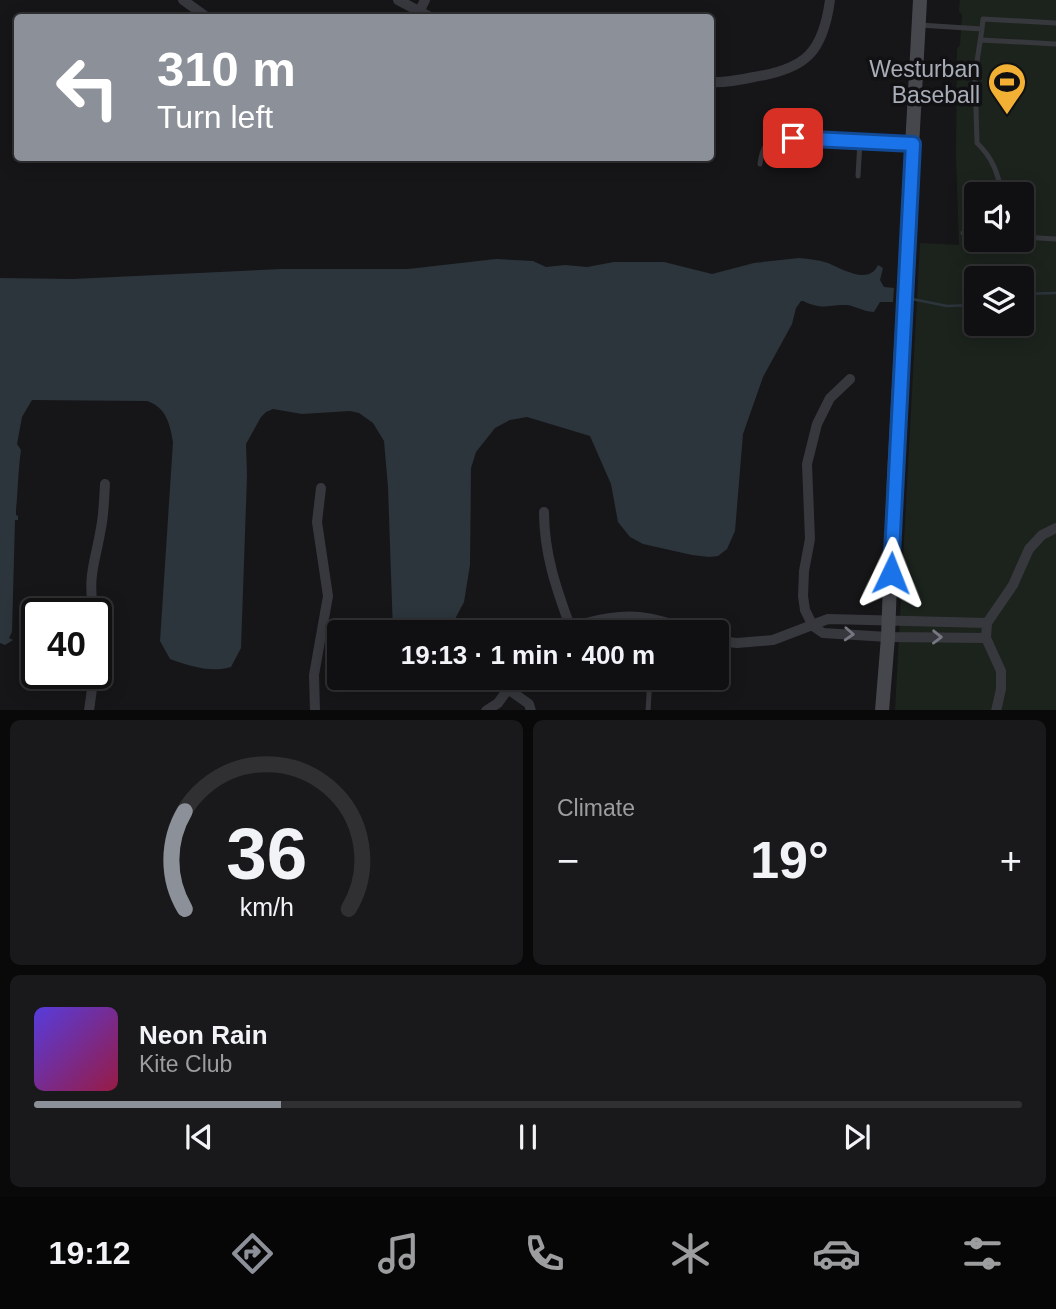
<!DOCTYPE html>
<html lang="en">
<head>
<meta charset="utf-8">
<style>
	body { margin:0; font-family:Arial,sans-serif; background:#19191b; color:#f1f3f6; height:100vh; display:flex; flex-direction:column; font-size:26px; white-space:nowrap }
	* { box-sizing:border-box; margin:0 }
	p { font-size:23px; color:#9c9d9f }
	.icon { flex:none; width:38px; height:38px; fill:none; stroke:currentColor; stroke-width:2; stroke-linecap:round; stroke-linejoin:round }
	.map { position:relative; height:710px; overflow:hidden }
	.drawer { display:flex; flex-direction:column; gap:10px; padding:10px; background:#09090a; flex:1 }
	.drawer>* { flex:none }
	.top-card { position:absolute; left:14px; top:14px; width:700px; height:147px; border-radius:7px; box-shadow:0 4px 18px #0003,0 0 0 2px #303032; background:#8c9099; color:#fff; overflow:hidden }
	.buttons { position:absolute; left:964px; top:182px; display:grid; gap:14px }
	.buttons a { display:grid; place-items:center; width:70px; height:70px; border-radius:7px; background:#101012; box-shadow:0 4px 18px #0003,0 0 0 2px #303032; font-size:35px }
	.speed { position:absolute; left:21px; top:598px; display:flex; gap:14px; font-size:35px; font-weight:700; text-align:center }
	.speed>* { display:grid; place-content:center; width:91px; height:91px; border-radius:50%; background:#101012; box-shadow:0 4px 18px #0003,0 0 0 2px #303032; line-height:1 }
	.speed .limit { border:4px solid #111; border-radius:10px; background:#fff; color:#111 }
	.pin { position:absolute; display:grid; place-items:center; width:60px; height:60px; color:#fff; margin:-30px; border-radius:14px; box-shadow:0 4px 10px #0006 }
	.me { position:absolute; width:77px; margin:-38px; rotate:2deg; stroke-linejoin:round; filter:drop-shadow(0 0 5px #0008) }
	.turn { display:flex; align-items:center; gap:24px; height:147px; padding:0 28px; font-size:32px }
	.turn .icon { width:91px; height:91px; stroke-width:2.5 }
	.turn b { display:block; font-size:49px; line-height:60px }
	.big { font-size:52px; font-weight:700; line-height:1.1 }
	.drawer .card { flex:1; display:flex; flex-direction:column; justify-content:center; gap:10px; min-width:0; padding:0 24px; border-radius:10px; background:#19191b }
	.drawer .dial { align-items:center; gap:0 }
	.dial svg { height:182px; overflow:visible; fill:none; stroke:#303032; stroke-width:7; stroke-linecap:round; text-anchor:middle }
	.dial text { fill:#f1f3f6; stroke:none }
	.song { display:flex; align-items:center; gap:21px }
	.cover { width:84px; height:84px; border-radius:10px; background:linear-gradient(135deg,hsl(250 70% 55%),hsl(340 70% 35%)) }
	.played { height:7px; border-radius:4px; background:linear-gradient(90deg,#8c9099 25%,#303032 25%) }
	.keys { display:flex; justify-content:space-around; direction:ltr }
	.heat { display:flex; justify-content:space-between; align-items:center; font-size:38px; direction:ltr }
	.drawer .tiles { flex:1; display:grid; gap:10px; grid-template-columns:1fr 1fr }
	.card:last-child { grid-column:span 2 }
	.trip { position:absolute; left:327px; top:620px; width:402px; height:70px; border-radius:7px; background:#101012; box-shadow:0 4px 18px #0003,0 0 0 2px #303032; font-weight:700; line-height:70px; text-align:center }
	.menu { display:flex; height:112px; justify-content:space-around; align-items:center; background:#060607; color:#9c9d9f }
	.menu .icon { width:49px; height:49px }
	.menu .current { color:#8c9099 }
	.menu b { font-size:32px; color:#f1f3f6 }
	.map>svg:first-child { display:block }
	.green { fill:#1c231d; fill-rule:evenodd }
	.water { fill:#2c353c }
	.lines { fill:none; stroke-linecap:round; stroke-linejoin:round }
	.stream { stroke:#2c353c; stroke-width:2.5 }
	.lane { stroke:#37383d; stroke-width:5 }
	.street { stroke:#37383d; stroke-width:10 }
	.secondary { stroke:#45474d; stroke-width:14 }
	.oneway { stroke:#757881 }
	.route-casing { stroke:#114b97; stroke-width:18 }
	.route { stroke:#1a73e8; stroke-width:12 }
	.labels { text-anchor:middle; stroke-width:7; stroke-linejoin:round; paint-order:stroke }
	.poi-label { font-size:23px; fill:#a8adb8; stroke:#111113; text-anchor:end }
</style>
</head>
<body>
<div class="map">
<svg width="1056" height="711" viewBox="0 0 1056 711">
	<rect width="100%" height="100%" fill="#161618"/>
	<path class="green" d="M 960,0 L 1056,0 L 1056,710 L 895,711 L 920,243 L 959,245 L 956,156 L 957,49 L 960,45 L 962,15 L 959,11 ZM 976,194 L 1022,194 L 1022,240 L 976,240 ZM 976,278 L 1022,278 L 1022,324 L 976,324 Z"/>
	<path class="water" d="M 799,258 C 809,259 819,260 828,263 C 844,270 869,285 878,265 L 883,268 L 880,280 L 884,287 L 894,288 L 893,302 L 880,302 L 874,312 C 861,311 856,306 847,305 C 828,304 824,311 803,301 L 801,301 L 796,308 L 792,324 L 763,377 L 743,434 L 735,531 L 727,549 L 718,556 L 709,557 L 692,555 L 643,544 L 630,537 L 618,522 L 611,484 L 590,436 L 527,417 L 510,420 L 495,428 L 476,452 L 471,468 L 470,565 L 464,602 L 454,621 L 440,632 L 393,632 L 388,487 L 384,441 L 373,423 L 359,413 L 350,411 L 302,414 L 273,409 L 266,412 L 261,417 L 246,444 L 247,476 L 241,648 L 231,667 C 211,673 189,666 170,659 L 160,641 L 173,442 C 170,424 166,407 147,401 L 32,400 L 22,417 L 17,444 L 21,450 C 18,470 18,491 16,510 L 16,515 L 18,516 L 18,520 L 15,520 L 12,632 L 9,638 L 13,640 L 5,645 L 0,643 L 0,278 L 73,279 L 281,269 L 408,269 L 496,259 L 533,261 L 546,267 L 565,265 L 587,267 L 614,262 L 664,262 L 712,274 L 754,263 Z"/>
	<g class="lines">
		<path class="stream" d="M 1022,294 L 1056,293
			M 907,298 L 947,306 L 976,305"/>
		<path class="lane" d="M 919,25 L 982,29 L 975,74 L 977,143 C 993,158 998,174 1002,194
			M 982,29 L 983,19 L 1056,23
			M 981,40 L 1056,44
			M 760,164 C 763,140 769,140 793,138 L 910,144
			M 858,176 L 860,141
			M 963,233 L 976,234
			M 1022,237 L 1056,239
			M 654,632 L 655,618
			M 648,711 L 650,677"/>
		<path class="street" d="M 183,0 L 208,18
			M 398,0 L 432,18
			M 416,18 L 425,0
			M 710,82 C 725,83 740,80 754,77 C 806,69 823,52 830,0
			M 850,379 L 830,398 L 817,424 L 807,464 L 810,539 L 804,571 L 803,596 L 805,610 L 813,626 L 823,633 L 888,637 L 986,638
			M 544,512 C 544,553 556,588 570,626
			M 94,614 C 87,575 95,564 101,528 C 104,513 104,498 105,484
			M 560,632 C 569,626 576,626 586,623 C 627,612 652,615 692,632
			M 718,641 L 737,643 L 773,640 L 828,619 L 987,623
			M 96,642 L 96,654
			M 508,689 L 529,704 L 531,711
			M 89,711 L 94,674
			M 315,711 L 314,675 L 328,596 L 317,522 L 321,488
			M 486,711 L 498,703 L 517,677
			M 996,711 L 1001,689 L 1001,671 L 986,638 L 987,623 L 1013,585 L 1029,549 L 1042,535 L 1056,528"/>
		<path class="secondary" d="M 882,711 L 888,637 L 894,477 L 920,0"/>
	</g>
	<defs><path id="oneway-chevron" d="M-2-3.5L2.5 0L-2 3.5" fill="none" stroke-width="1.6" stroke-linecap="round" stroke-linejoin="round" transform="scale(1.75)"/></defs>
	<g class="oneway">
		<use href="#oneway-chevron" transform="translate(849 634) rotate(3)"/>
		<use href="#oneway-chevron" transform="translate(937 637) rotate(1)"/>
	</g>
	<g class="lines">
		<defs>
			<path id="route" d="M 793,138 L 913,144 L 891,573"/>
		</defs>
		<use href="#route" class="route-casing"/>
		<use href="#route" class="route"/>
	</g>
	<defs>
		<symbol id="stadium-pin" viewBox="-11 -11 22 30"><path d="M0 17L-7.5 6A9.5 9.5 0 1 1 7.5 6Z" fill="#f2b134" stroke="#111113"/><path d="M0-5a6.5 5 0 1 0 0 10a6.5 5 0 1 0 0-10ZM-3.5-1.8h7v3.6h-7Z" fill="#111"/></symbol>
	</defs>
	<g fill-rule="evenodd">
		<use href="#stadium-pin" x="985" y="60" width="44" height="60"/>
	</g>
	<g class="labels">
		<g class="poi-label">
			<text x="980" y="77">Westurban<tspan x="980" dy="26">Baseball</tspan></text>
		</g>
	</g>
</svg>
<div class="buttons">
<a><svg class="icon" aria-label="sound" viewBox="0 0 24 24"><path d="M4 9h4l5-4v14l-5-4H4zM17 9q2 3 0 6"/></svg></a>
<a><svg class="icon" aria-label="layers" viewBox="0 0 24 24"><path d="M12 4l9 5-9 5-9-5zM3 14l9 5 9-5"/></svg></a>
</div>
<div class="speed"><div class="limit">40</div></div>
<div class="pin" style="left:793px;top:138px;background:#d93025"><svg class="icon" aria-label="arrive" viewBox="0 0 24 24"><path d="M6 21V4h12l-3 4 3 4H6"/></svg></div>
<svg class="me" style="left:891px;top:573px" viewBox="-20 -20 40 40"><path d="M0-17L14 15 0 8-14 15z" fill="#1a73e8" stroke="#fff" stroke-width="4"/></svg>
<div class="trip">19:13 · 1 min · 400 m</div>
<div class="top-card">
<div class="turn"><svg class="icon" aria-label="left" viewBox="0 0 24 24"><path d="M17 20v-9H6M10 6l-5 5 5 5"/></svg><div><b>310 m</b>Turn left</div></div>
</div>
</div>
<section class="drawer">
<div class="tiles">
<div class="card dial"><svg viewBox="0 0 100 80">
<path d="M14 69A42 42 0 1 1 86 69"/>
<path d="M14 69A42 42 0 0 1 14 26" stroke="#8c9099"/>
<text x="50" y="56" font-size="32" font-weight="700">36</text>
<text x="50" y="72" font-size="11">km/h</text>
</svg></div>
<div class="card"><p>Climate</p>
<div class="heat"><a>−</a><b class="big">19°</b><a>+</a></div>
</div>
<div class="card">
<div class="song"><i class="cover"></i><div><b>Neon Rain</b><p>Kite Club</p></div></div>
<div class="played"></div>
<div class="keys"><svg class="icon" aria-label="previous" viewBox="0 0 24 24"><path d="M18 5L8 12l10 7zM5 5v14"/></svg><svg class="icon" aria-label="pause" viewBox="0 0 24 24"><path d="M8 5v14M16 5v14"/></svg><svg class="icon" aria-label="next" viewBox="0 0 24 24"><path d="M6 5l10 7-10 7zM19 5v14"/></svg></div>
</div>
</div>
</section>
<nav class="menu">
<b>19:12</b>
<svg class="icon current" aria-label="directions" viewBox="0 0 24 24"><path d="M12 3l9 9-9 9-9-9zM9 14v-3h6M13 9l2 2-2 2"/></svg>
<svg class="icon" aria-label="music" viewBox="0 0 24 24"><path d="M9 18V5l10-2v13"/><circle cx="6" cy="18" r="3"/><circle cx="16" cy="16" r="3"/></svg>
<svg class="icon" aria-label="phone" viewBox="0 0 24 24"><path d="M5 4h4l2 5-3 2q2 4 5 5l2-3 5 2v4C11 20 4 13 5 4z"/></svg>
<svg class="icon" aria-label="climate" viewBox="0 0 24 24"><path d="M12 3v18M4 7l16 10M4 17L20 7"/></svg>
<svg class="icon" aria-label="car" viewBox="0 0 24 24"><path d="M5 17H2v-5l4-1 3-4h7l3 4 3 1v5h-3M9 17h6M6 11h13"/><circle cx="7" cy="17" r="2"/><circle cx="17" cy="17" r="2"/></svg>
<svg class="icon" aria-label="filters" viewBox="0 0 24 24"><path d="M4 7h16M4 17h16"/><circle cx="9" cy="7" r="2"/><circle cx="15" cy="17" r="2"/></svg>
</nav>
</body>
</html>
